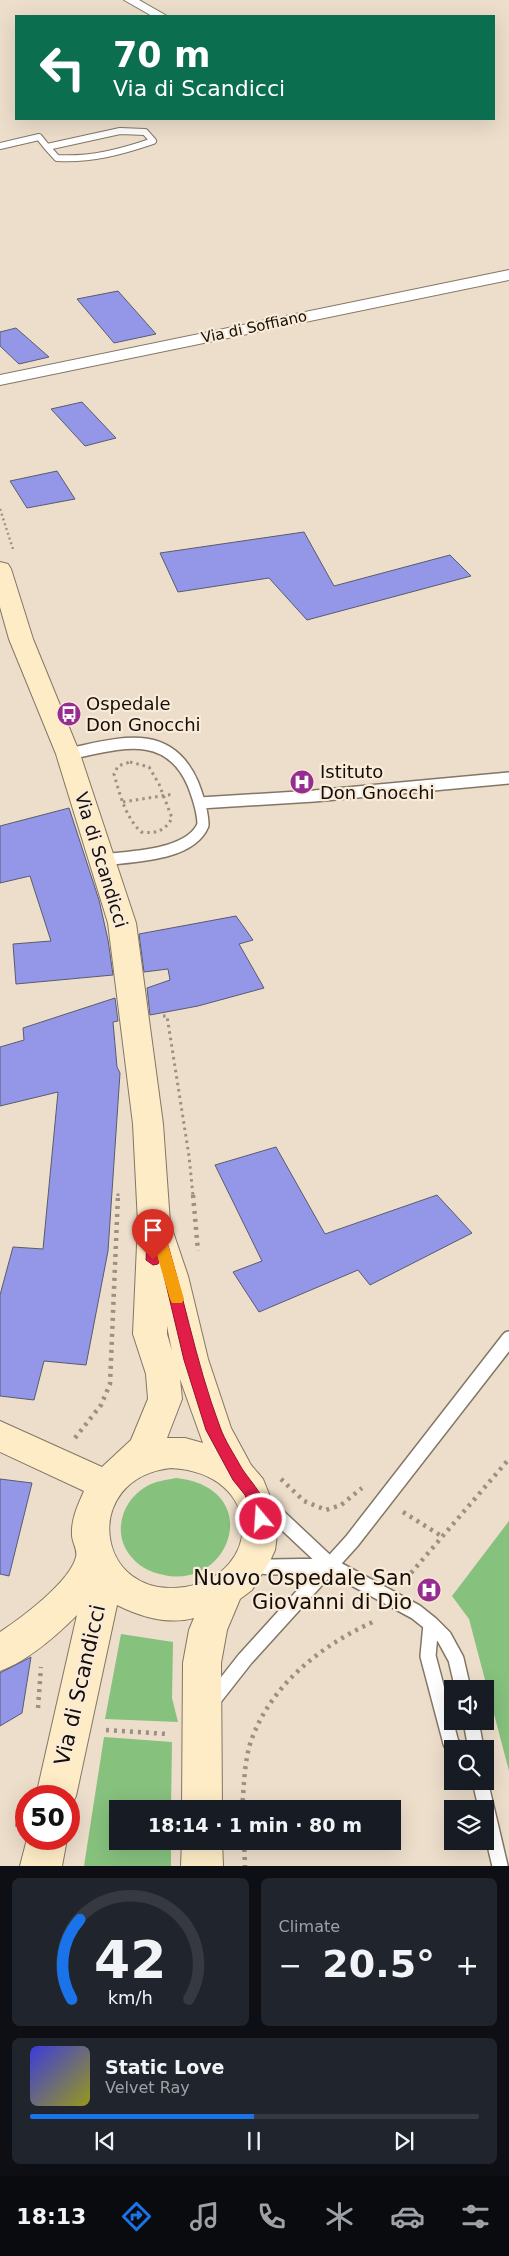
<!DOCTYPE html>
<html lang="en">
<head>
<meta charset="utf-8">
<style>
	body { margin:0; font-family:"DejaVu Sans",sans-serif; background:#20242c; color:#f1f3f6; height:100vh; display:flex; flex-direction:column; font-size:19px; white-space:nowrap }
	* { box-sizing:border-box; margin:0 }
	p { font-size:16px; color:#9ea1a6 }
	.icon { flex:none; width:28px; height:28px; fill:none; stroke:currentColor; stroke-width:2; stroke-linecap:round; stroke-linejoin:round }
	.map { position:relative; height:1866px; overflow:hidden }
	.side { display:flex; flex-direction:column; gap:12px; padding:12px; background:#0d0f14; flex:1 }
	.side>* { flex:none }
	.hud { position:absolute; left:15px; top:15px; width:480px; height:105px; border-radius:0px; box-shadow:0 5px 20px #0002; background:#0b6e4f; color:#fff; overflow:hidden }
	.buttons { position:absolute; left:444px; top:1680px; display:grid; gap:10px }
	.buttons a { display:grid; place-items:center; width:50px; height:50px; border-radius:0px; background:#171b24; box-shadow:0 5px 20px #0002; font-size:25px }
	.speed { position:absolute; left:15px; top:1785px; display:flex; gap:10px; font-size:25px; font-weight:700; text-align:center }
	.speed>* { display:grid; place-content:center; width:65px; height:65px; border-radius:50%; background:#171b24; box-shadow:0 5px 20px #0002; line-height:1 }
	.speed .limit { border:8px solid #d22; background:#fff; color:#111 }
	.pin { position:absolute; display:grid; place-items:center; width:42px; height:42px; color:#fff; margin:-51px -21px; border-radius:50% 50% 50% 0; rotate:-45deg; box-shadow:0 0 5px #0007 }
	.pin .icon { rotate:45deg }
	.me { position:absolute; width:55px; margin:-28px; rotate:342deg; stroke-linejoin:round; filter:drop-shadow(0 0 4px #0008) }
	.turn { display:flex; align-items:center; gap:18px; height:105px; padding:0 15px; font-size:22px }
	.turn .icon { width:65px; height:65px; stroke-width:2.5 }
	.turn b { display:block; font-size:35px; line-height:42px }
	.big { font-size:38px; font-weight:700; line-height:1.1 }
	.side .card { flex:1; display:flex; flex-direction:column; justify-content:center; gap:8px; min-width:0; padding:0 18px; border-radius:8px; background:#20242c }
	.side .dial { align-items:center; gap:0 }
	.dial svg { height:130px; overflow:visible; fill:none; stroke:#363941; stroke-width:7; stroke-linecap:round; text-anchor:middle }
	.dial text { fill:#f1f3f6; stroke:none }
	.song { display:flex; align-items:center; gap:15px }
	.cover { width:60px; height:60px; border-radius:8px; background:linear-gradient(135deg,hsl(240 70% 55%),hsl(60 70% 35%)) }
	.played { height:5px; border-radius:2px; background:linear-gradient(90deg,#1a73e8 50%,#363941 50%) }
	.keys { display:flex; justify-content:space-around; direction:ltr }
	.heat { display:flex; justify-content:space-between; align-items:center; font-size:28px; direction:ltr }
	.side .tiles { flex:1; display:grid; gap:12px; grid-template-columns:1fr 1fr }
	.card:last-child { grid-column:span 2 }
	.trip { position:absolute; left:109px; top:1800px; width:292px; height:50px; border-radius:0px; background:#171b24; box-shadow:0 5px 20px #0002; font-weight:700; line-height:50px; text-align:center }
	.tab-bar { display:flex; height:80px; justify-content:space-around; align-items:center; background:#090b0e; color:#9ea1a6 }
	.tab-bar .icon { width:35px; height:35px }
	.tab-bar .on { color:#1a73e8 }
	.tab-bar b { font-size:22px; color:#f1f3f6 }
	.map>svg:first-child { display:block }
	.green { fill:#86c17d }
	.building { fill:#9497e7; stroke:#595b6e }
	.lines { fill:none; stroke-linecap:round; stroke-linejoin:round }
	.lane-far2-casing { stroke:#837665; stroke-width:8 }
	.lane-far1-casing { stroke:#837665; stroke-width:14 }
	.lane-casing { stroke:#837665; stroke-width:18 }
	.street-casing { stroke:#837665; stroke-width:2 }
	.secondary-casing { stroke:#837665; stroke-width:2 }
	.path-far2 { stroke:#9b9082; stroke-width:2.5; stroke-dasharray:2 3; stroke-linecap:butt }
	.path-far1 { stroke:#9b9082; stroke-width:3; stroke-dasharray:2.5 4; stroke-linecap:butt }
	.path { stroke:#9b9082; stroke-width:4.5; stroke-dasharray:3 5; stroke-linecap:butt }
	.lane-far2 { stroke:#fff; stroke-width:6 }
	.lane-far1 { stroke:#fff; stroke-width:11 }
	.lane { stroke:#fff; stroke-width:15 }
	.street { fill:#fff; fill-rule:evenodd }
	.secondary { fill:#fdecc6; fill-rule:evenodd }
	.route { fill:#e11d48; stroke:#92132f }
	.slow { fill:#f59e0b }
	.labels { text-anchor:middle; stroke-width:4.5; stroke-linejoin:round; paint-order:stroke }
	.far-street-label { font-size:15px; fill:#130e08; stroke:#faebd8 }
	.poi-label { font-size:18px; fill:#130e08; stroke:#faebd8; text-anchor:start }
	.street-label { font-size:18px; fill:#130e08; stroke:#faebd8 }
	.near-poi-label { font-size:21px; fill:#130e08; stroke:#faebd8; text-anchor:end }
	.near-street-label { font-size:21px; fill:#130e08; stroke:#faebd8 }
</style>
</head>
<body>
<div class="map">
<svg width="509" height="1866" viewBox="0 0 509 1866">
	<rect width="100%" height="100%" fill="#eddecb"/>
	<path class="green" d="M 176,1478 C 266,1488 231,1590 164,1575 C 149,1572 138,1566 129,1554 C 112,1531 123,1499 147,1486 C 156,1481 166,1480 176,1478 Z
		M 509,1521 L 509,1771 L 469,1619 L 452,1596 Z
		M 121,1634 L 173,1642 L 172,1698 L 178,1722 L 105,1719 Z
		M 104,1737 L 172,1742 L 171,1809 L 118,1809 L 118,1841 L 171,1841 L 171,1866 L 84,1866 Z"/>
	<path class="building" d="M 118,291 L 156,334 L 114,343 L 77,299 Z
		M 16,328 L 49,357 L 19,364 L 0,346 L 0,332 Z
		M 82,402 L 116,438 L 85,446 L 51,409 Z
		M 57,471 L 75,499 L 27,508 L 10,481 Z
		M 304,532 L 334,586 L 450,555 L 471,576 L 307,620 L 269,578 L 178,592 L 160,553 Z
		M 69,808 L 99,900 L 108,940 L 113,975 L 16,984 L 13,944 L 51,941 L 30,876 L 0,883 L 0,826 Z
		M 236,916 L 253,940 L 239,944 L 264,988 L 198,1006 L 150,1015 L 147,988 L 170,980 L 168,969 L 144,972 L 139,934 Z
		M 115,998 L 118,1021 L 113,1022 L 117,1067 L 120,1073 L 108,1251 L 86,1365 L 44,1361 L 34,1400 L 0,1396 L 0,1295 L 13,1247 L 43,1249 L 58,1092 L 0,1106 L 0,1047 L 24,1040 L 23,1028 Z
		M 276,1147 L 325,1234 L 437,1195 L 472,1233 L 370,1285 L 358,1270 L 259,1312 L 233,1272 L 262,1261 L 215,1165 Z
		M 0,1479 L 32,1483 L 9,1576 L 0,1574 Z
		M 31,1657 L 22,1713 L 0,1726 L 0,1673 Z"/>
	<g class="lines">
		<defs>
			<path id="lane-far2" d="M 120,131 L 145,132 L 153,141 C 121,152 91,160 57,158 L 47,147 Z
				M 0,146 L 39,137 L 47,147"/>
			<path id="lane-far1" d="M 68,754 C 118,744 168,726 193,784 C 198,797 203,811 203,825 C 190,856 132,856 103,860
				M 200,803 L 314,796 L 509,778"/>
			<path id="lane" d="M 266,1505 L 331,1566 L 416,1612 L 431,1624 L 444,1637 L 456,1659 L 463,1689
				M 253,1565 L 271,1567 L 331,1566
				M 431,1624 L 428,1656 L 451,1743 L 456,1749
				M 212,1701 L 245,1659 L 352,1541 L 509,1339
				M 471,1721 L 476,1749
				M 480,1781 L 500,1866"/>
			<path id="street" d="M 124,0 L 139,0 L 167,16 L 152,16 Z
				M 509,270 L 509,280 L 0,385 L 0,375 Z"/>
			<path id="secondary" d="M 0,562 L 8,564 L 11,569 L 33,639 L 80,754 L 136,923 L 163,1124 L 170,1223 L 188,1276 L 208,1359 L 231,1428 L 251,1465 L 263,1479 L 279,1519 L 275,1550 L 270,1561 L 252,1590 L 240,1599 L 227,1630 L 221,1663 L 222,1809 L 182,1809 L 183,1663 L 189,1630 L 194,1618 C 168,1625 141,1617 117,1605 L 76,1796 L 69,1810 L 69,1796 L 36,1796 L 77,1615 C 55,1637 29,1660 0,1671 L 0,1632 C 21,1618 70,1582 76,1557 C 78,1550 72,1542 72,1535 C 71,1519 78,1505 84,1491 L 0,1452 L 0,1421 L 102,1467 L 131,1440 L 148,1399 L 146,1374 L 133,1334 L 138,1223 L 133,1124 L 108,923 L 56,754 L 9,639 L 0,607 ZM 167,1326 L 172,1351 L 167,1334 ZM 180,1379 L 203,1443 L 185,1438 L 167,1438 L 182,1399 ZM 171,1468 C 264,1473 264,1574 185,1587 C 95,1601 79,1478 171,1468 Z
				M 27,1839 L 67,1839 L 62,1866 L 20,1866 Z
				M 182,1841 L 222,1841 L 223,1866 L 181,1866 Z"/>
		</defs>
		<use href="#lane-far2" class="lane-far2-casing"/>
		<use href="#lane-far1" class="lane-far1-casing"/>
		<use href="#lane" class="lane-casing"/>
		<use href="#street" class="street-casing"/>
		<use href="#secondary" class="secondary-casing"/>
		<path class="path-far2" d="M 0,509 L 13,549"/>
		<path class="path-far1" d="M 130,762 L 149,767 L 159,784 L 172,818 C 165,831 156,834 141,832 C 125,816 120,795 114,774 L 118,766 Z
			M 123,802 L 174,794
			M 163,1016 L 167,1016 L 189,1156 L 193,1196
			M 118,1196 L 118,1190"/>
		<path class="path" d="M 193,1195 L 198,1251
			M 75,1438 L 101,1405 L 110,1384 L 118,1195
			M 281,1479 L 304,1501 L 326,1510 L 341,1505 L 362,1488
			M 403,1512 L 443,1537
			M 411,1573 L 509,1459
			M 38,1708 L 41,1667
			M 106,1730 L 167,1734
			M 242,1809 C 244,1787 244,1765 250,1744 C 269,1686 321,1645 375,1621
			M 17,1827 L 22,1803
			M 244,1841 L 245,1866"/>
		<use href="#lane-far2" class="lane-far2"/>
		<use href="#lane-far1" class="lane-far1"/>
		<use href="#lane" class="lane"/>
		<use href="#street" class="street"/>
		<use href="#secondary" class="secondary"/>
	</g>
	<path class="route" d="M 154,1218 L 161,1223 C 183,1290 195,1361 220,1427 C 225,1441 234,1454 241,1467 C 250,1482 275,1505 266,1524 L 261,1526 L 256,1524 L 245,1495 L 233,1480 L 206,1430 L 184,1360 L 160,1259 L 158,1264 L 153,1265 L 146,1260 L 148,1223 Z"/>
	<path class="slow" d="M 157,1226 L 164,1231 L 184,1299 L 182,1303 L 172,1303 L 170,1299 L 150,1231 Z"/>
	<defs>
		<symbol id="bus-disc" viewBox="-11 -11 22 22"><circle r="9.5" fill="#962c8f" stroke="#faebd8"/><path d="M-5-6H5V4H4V6H2V4H-2V6H-4V4H-5ZM-3.5-4V0h7V-4ZM-3.5 1.2v1.5H-2V1.2ZM2 1.2v1.5H3.5V1.2Z" fill="#fff"/></symbol>
		<symbol id="hospital-disc" viewBox="-11 -11 22 22"><circle r="9.5" fill="#962c8f" stroke="#faebd8"/><path d="M-5-5h3v3.5h4V-5h3V5h-3V1.5h-4V5h-3Z" fill="#fff"/></symbol>
	</defs>
	<g fill-rule="evenodd">
		<use href="#bus-disc" x="55" y="700" width="28" height="28"/>
		<use href="#hospital-disc" x="288" y="768" width="28" height="28"/>
		<use href="#hospital-disc" x="415" y="1576" width="28" height="28"/>
	</g>
	<g class="labels">
		<g class="far-street-label">
			<text transform="translate(254 327) rotate(-12)" y="5">Via di Soffiano</text>
		</g>
		<g class="poi-label">
			<text x="86" y="710">Ospedale<tspan x="86" dy="21">Don Gnocchi</tspan></text>
			<text x="320" y="778">Istituto<tspan x="320" dy="21">Don Gnocchi</tspan></text>
		</g>
		<g class="street-label">
			<text transform="translate(101 860) rotate(73)" y="6">Via di Scandicci</text>
		</g>
		<g class="near-poi-label">
			<text x="412" y="1585">Nuovo Ospedale San<tspan x="412" dy="24">Giovanni di Dio</tspan></text>
		</g>
		<g class="near-street-label">
			<text transform="translate(80 1685) rotate(-77)" y="7">Via di Scandicci</text>
		</g>
	</g>
</svg>
<div class="buttons">
<a><svg class="icon" aria-label="sound" viewBox="0 0 24 24"><path d="M4 9h4l5-4v14l-5-4H4zM17 9q2 3 0 6"/></svg></a>
<a><svg class="icon" aria-label="search" viewBox="0 0 24 24"><circle cx="10" cy="10" r="6"/><path d="M15 15l6 6"/></svg></a>
<a><svg class="icon" aria-label="layers" viewBox="0 0 24 24"><path d="M12 4l9 5-9 5-9-5zM3 14l9 5 9-5"/></svg></a>
</div>
<div class="speed"><div class="limit">50</div></div>
<div class="pin" style="left:153px;top:1260px;background:#d93025"><svg class="icon" aria-label="arrive" viewBox="0 0 24 24"><path d="M6 21V4h12l-3 4 3 4H6"/></svg></div>
<svg class="me" style="left:261px;top:1519px" viewBox="-20 -20 40 40"><circle r="17" fill="#e11d48" stroke="#fff" stroke-width="3"/><path d="M0-11L8 9 0 5-8 9z" fill="#fff"/></svg>
<div class="trip">18:14 · 1 min · 80 m</div>
<div class="hud">
<div class="turn"><svg class="icon" aria-label="left" viewBox="0 0 24 24"><path d="M17 20v-9H6M10 6l-5 5 5 5"/></svg><div><b>70 m</b>Via di Scandicci</div></div>
</div>
</div>
<section class="side">
<div class="tiles">
<div class="card dial"><svg viewBox="0 0 100 80">
<path d="M14 69A42 42 0 1 1 86 69"/>
<path d="M14 69A42 42 0 0 1 19 20" stroke="#1a73e8"/>
<text x="50" y="56" font-size="32" font-weight="700">42</text>
<text x="50" y="72" font-size="11">km/h</text>
</svg></div>
<div class="card"><p>Climate</p>
<div class="heat"><a>−</a><b class="big">20.5°</b><a>+</a></div>
</div>
<div class="card">
<div class="song"><i class="cover"></i><div><b>Static Love</b><p>Velvet Ray</p></div></div>
<div class="played"></div>
<div class="keys"><svg class="icon" aria-label="previous" viewBox="0 0 24 24"><path d="M18 5L8 12l10 7zM5 5v14"/></svg><svg class="icon" aria-label="pause" viewBox="0 0 24 24"><path d="M8 5v14M16 5v14"/></svg><svg class="icon" aria-label="next" viewBox="0 0 24 24"><path d="M6 5l10 7-10 7zM19 5v14"/></svg></div>
</div>
</div>
</section>
<nav class="tab-bar">
<b>18:13</b>
<svg class="icon on" aria-label="directions" viewBox="0 0 24 24"><path d="M12 3l9 9-9 9-9-9zM9 14v-3h6M13 9l2 2-2 2"/></svg>
<svg class="icon" aria-label="music" viewBox="0 0 24 24"><path d="M9 18V5l10-2v13"/><circle cx="6" cy="18" r="3"/><circle cx="16" cy="16" r="3"/></svg>
<svg class="icon" aria-label="phone" viewBox="0 0 24 24"><path d="M5 4h4l2 5-3 2q2 4 5 5l2-3 5 2v4C11 20 4 13 5 4z"/></svg>
<svg class="icon" aria-label="climate" viewBox="0 0 24 24"><path d="M12 3v18M4 7l16 10M4 17L20 7"/></svg>
<svg class="icon" aria-label="car" viewBox="0 0 24 24"><path d="M5 17H2v-5l4-1 3-4h7l3 4 3 1v5h-3M9 17h6M6 11h13"/><circle cx="7" cy="17" r="2"/><circle cx="17" cy="17" r="2"/></svg>
<svg class="icon" aria-label="filters" viewBox="0 0 24 24"><path d="M4 7h16M4 17h16"/><circle cx="9" cy="7" r="2"/><circle cx="15" cy="17" r="2"/></svg>
</nav>
</body>
</html>
